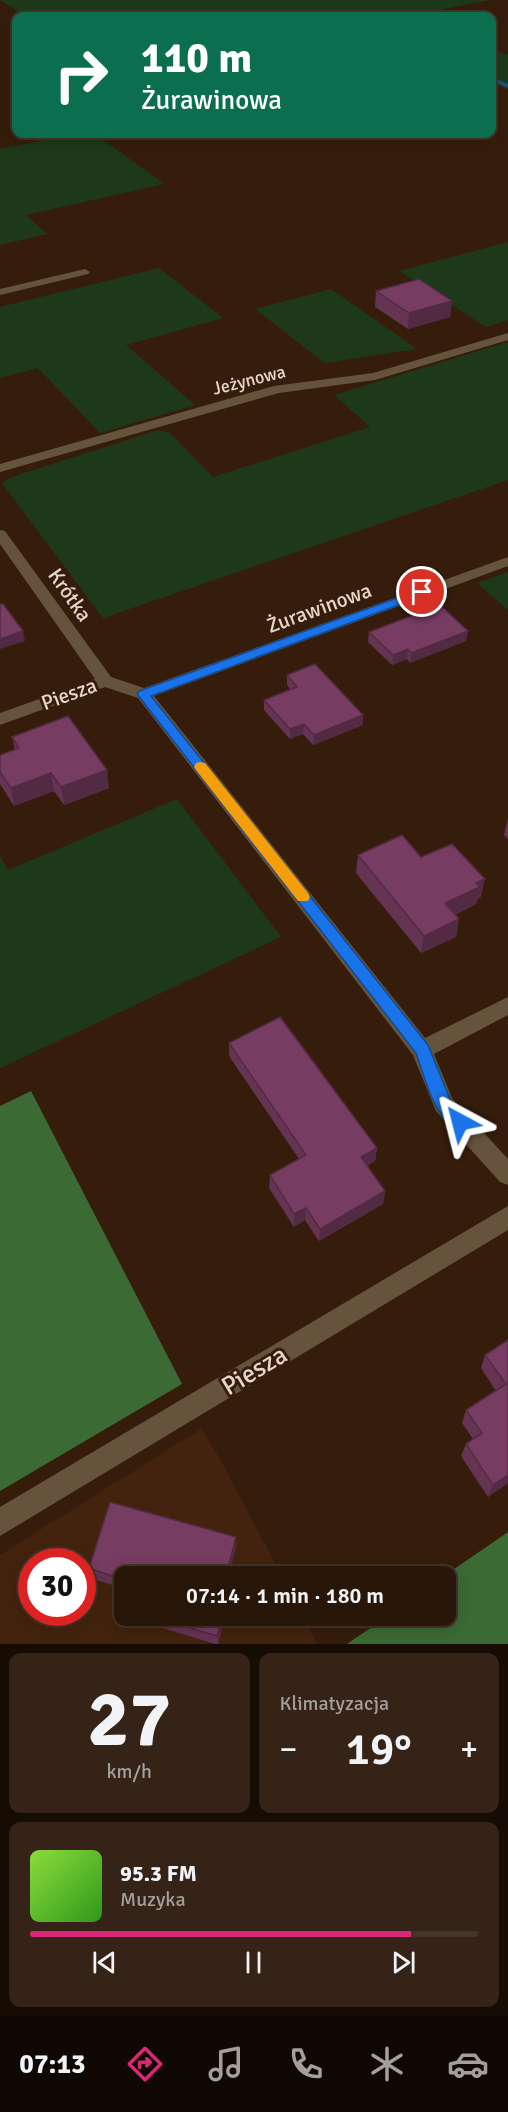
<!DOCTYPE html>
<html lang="pl">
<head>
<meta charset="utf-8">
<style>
	body { margin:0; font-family:Signika,sans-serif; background:#342316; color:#f1f3f6; height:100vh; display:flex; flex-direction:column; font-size:22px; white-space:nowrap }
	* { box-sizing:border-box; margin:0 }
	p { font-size:20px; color:#a59f9c }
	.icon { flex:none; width:33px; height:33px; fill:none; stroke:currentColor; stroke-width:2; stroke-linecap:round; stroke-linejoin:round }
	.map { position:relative; height:1644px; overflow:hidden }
	.drawer { display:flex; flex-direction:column; gap:9px; padding:9px; background:#160c04; flex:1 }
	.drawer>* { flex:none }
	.hud { position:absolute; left:12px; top:12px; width:484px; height:126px; border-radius:12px; box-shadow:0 3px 15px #0003,0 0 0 2px #443529; background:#0b6e4f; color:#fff; overflow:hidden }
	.speed { position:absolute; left:18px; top:1548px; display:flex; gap:12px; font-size:30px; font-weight:700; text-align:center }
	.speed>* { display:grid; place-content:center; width:78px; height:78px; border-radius:50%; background:#281608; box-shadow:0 3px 15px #0003,0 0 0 2px #443529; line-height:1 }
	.speed .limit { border:9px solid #d22; background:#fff; color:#111 }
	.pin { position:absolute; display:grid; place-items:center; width:51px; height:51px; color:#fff; margin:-26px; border:3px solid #fff; border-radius:50%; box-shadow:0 2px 6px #0007 }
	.me { position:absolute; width:66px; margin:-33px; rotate:322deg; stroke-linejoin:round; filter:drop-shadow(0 0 4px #0008) }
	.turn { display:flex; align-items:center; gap:21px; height:126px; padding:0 30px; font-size:27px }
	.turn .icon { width:78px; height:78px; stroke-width:2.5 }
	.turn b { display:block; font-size:42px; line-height:51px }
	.big { font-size:45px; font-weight:600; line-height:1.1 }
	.drawer .widget { flex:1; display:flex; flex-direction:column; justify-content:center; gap:9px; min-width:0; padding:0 21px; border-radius:12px; background:#342316 }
	.drawer .dial { align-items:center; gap:0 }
	.dial b { font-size:78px; line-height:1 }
	.song { display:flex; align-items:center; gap:18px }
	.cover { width:72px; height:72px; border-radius:9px; background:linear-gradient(135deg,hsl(90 70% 55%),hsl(110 70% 35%)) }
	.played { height:6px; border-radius:3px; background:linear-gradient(90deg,#db2777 85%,#443529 85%) }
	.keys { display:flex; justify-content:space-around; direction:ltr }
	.heat { display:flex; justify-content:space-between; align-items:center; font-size:33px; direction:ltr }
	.drawer .tiles { flex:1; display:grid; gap:9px; grid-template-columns:1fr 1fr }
	.widget:last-child { grid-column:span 2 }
	.trip { position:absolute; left:114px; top:1566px; width:342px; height:60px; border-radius:12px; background:#281608; box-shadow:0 3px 15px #0003,0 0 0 2px #443529; font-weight:600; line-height:60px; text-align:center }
	.dock { display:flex; height:96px; justify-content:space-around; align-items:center; background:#100903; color:#a59f9c }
	.dock .icon { width:42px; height:42px }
	.dock .on { color:#db2777 }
	.dock b { font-size:27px; color:#f1f3f6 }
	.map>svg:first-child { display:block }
	.built { fill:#43230d; fill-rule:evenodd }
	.green { fill:#1e391a }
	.forest { fill:#3b6a35 }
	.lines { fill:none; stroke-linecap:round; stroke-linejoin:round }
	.stream { fill:#1c5181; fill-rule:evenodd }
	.lane { fill:#66533c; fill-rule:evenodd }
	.street { fill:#66533c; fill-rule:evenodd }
	.wall { fill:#663453 }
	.shaded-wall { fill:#532a44 }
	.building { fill:#773c61; stroke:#532a44; stroke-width:1.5 }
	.route { fill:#1a73e8; stroke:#114b97; stroke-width:1.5 }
	.slow { fill:#f59e0b }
	.labels { text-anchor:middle; stroke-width:6; stroke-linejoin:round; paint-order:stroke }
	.far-street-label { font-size:18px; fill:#e8d6cb; stroke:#361d0b }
	.street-label { font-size:21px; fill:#e8d6cb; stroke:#361d0b }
	.near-street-label { font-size:26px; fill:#e8d6cb; stroke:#361d0b }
</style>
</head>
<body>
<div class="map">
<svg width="508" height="1644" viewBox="0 0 508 1644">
	<rect width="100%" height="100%" fill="#361d0b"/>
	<path class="built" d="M 201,1429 L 216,1452 L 282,1576 L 124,1576 L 124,1616 L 302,1616 L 317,1644 L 0,1644 L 0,1555 ZM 32,1562 L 82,1562 L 82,1612 L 32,1612 Z"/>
	<path class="green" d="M 0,0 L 491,0 L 406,16 L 26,16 Z
		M 497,50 L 508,55 L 508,89 L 492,82 L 492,51 Z
		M 76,134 L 95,134 L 164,184 L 26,215 L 47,234 L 0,245 L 0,149 Z
		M 508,242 L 508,320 L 486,327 L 399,271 Z
		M 159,268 L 223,318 L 126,345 L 195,405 L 100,433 L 38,368 L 0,378 L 0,307 Z
		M 331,289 L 417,349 L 325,363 L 255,309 Z
		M 508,342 L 508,480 L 103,618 L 2,483 L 12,477 L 158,430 L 170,433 L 213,477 L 370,427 L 334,395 Z
		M 508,572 L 508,610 L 477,583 Z
		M 177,799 L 281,937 L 0,1068 L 0,856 L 8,870 Z"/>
	<path class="forest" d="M 31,1091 L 182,1384 L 0,1491 L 0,1106 Z
		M 508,1532 L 508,1644 L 347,1644 L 388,1616 L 446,1616 L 446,1576 L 444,1576 Z"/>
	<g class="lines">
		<path class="stream" d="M 492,77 L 508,84 L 508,88 L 492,81 Z"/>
		<path class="lane" d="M 85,269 L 90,272 L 88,274 L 0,295 L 0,289 Z"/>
		<path class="street" d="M 508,333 L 508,340 L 375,380 L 279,393 L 0,472 L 0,464 L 274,386 L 373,373 Z
			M 0,530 L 5,531 L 111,677 L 144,688 L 508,557 L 508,566 L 154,696 L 425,1038 L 508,997 L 508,1015 L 434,1054 L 452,1098 L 508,1159 L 508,1185 L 500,1182 L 436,1111 L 413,1055 L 138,698 L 105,687 L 0,725 L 0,713 L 95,679 L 0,544 Z
			M 508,1206 L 508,1230 L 0,1536 L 0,1507 Z"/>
	</g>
	<path class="wall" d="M 376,291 L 452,301 L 450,317 L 408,329 L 375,307 Z
		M 369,632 L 466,641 L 410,663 L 407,659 L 392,665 L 368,642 Z
		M 287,675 L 363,725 L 313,745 L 303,734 L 290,739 L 264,710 L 264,700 L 290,689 L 287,685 Z
		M 12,737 L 109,788 L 64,805 L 54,791 L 14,806 L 0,784 L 0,755 L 15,749 Z
		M 508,818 L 508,839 L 504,835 Z
		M 358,855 L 421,857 L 481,897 L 478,898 L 476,904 L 455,915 L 459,919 L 456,937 L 421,953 L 356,873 Z
		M 229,1043 L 377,1148 L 375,1161 L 367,1166 L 385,1191 L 383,1204 L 319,1241 L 305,1220 L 294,1227 L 269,1188 L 270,1175 L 299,1159 L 229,1056 Z
		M 508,1340 L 508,1483 L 488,1497 L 461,1456 L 466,1444 L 473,1439 L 462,1423 L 466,1410 L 496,1391 L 481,1368 L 485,1355 Z
		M 236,1548 L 124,1576 L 124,1601 L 121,1600 L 118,1590 L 119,1587 L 93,1579 L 89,1568 Z
		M 139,1616 L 225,1616 L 218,1644 L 215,1644 L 140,1621 Z"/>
	<path class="shaded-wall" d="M 452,301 L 450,317 L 408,329 L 409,313 Z
		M 23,631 L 25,641 L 0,649 L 0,639 Z
		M 468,631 L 466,641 L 410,663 L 411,653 Z
		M 408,649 L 407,659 L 392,665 L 393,655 Z
		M 363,715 L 363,725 L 313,745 L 314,735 Z
		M 304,724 L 303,734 L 290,739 L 290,729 Z
		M 107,770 L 109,788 L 64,805 L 61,787 Z
		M 51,773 L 54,791 L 14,806 L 11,788 Z
		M 485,879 L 481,897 L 478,898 L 476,904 L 442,921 L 445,903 L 476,883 Z
		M 459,919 L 456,937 L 421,953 L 424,936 Z
		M 377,1148 L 375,1161 L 359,1170 L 361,1157 Z
		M 385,1191 L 383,1204 L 319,1241 L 320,1229 Z
		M 306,1208 L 305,1220 L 294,1227 L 294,1214 Z
		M 508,1475 L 508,1483 L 488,1497 L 493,1485 Z
		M 236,1537 L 236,1548 L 229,1576 L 226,1576 Z
		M 222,1616 L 225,1616 L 218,1644 L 217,1636 Z"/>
	<path class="building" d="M 419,279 L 452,301 L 409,313 L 376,291 Z
		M 0,604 L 3,604 L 23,631 L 0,639 Z
		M 440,605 L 468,631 L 411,653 L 408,649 L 393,655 L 369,632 Z
		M 315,664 L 363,715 L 314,735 L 304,724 L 290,729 L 264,700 L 297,687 L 287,675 Z
		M 68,716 L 107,770 L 61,787 L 51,773 L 11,788 L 0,772 L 0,755 L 19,748 L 12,737 Z
		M 402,835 L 421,857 L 452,844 L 485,879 L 476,883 L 480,887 L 445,903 L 459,919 L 424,936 L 358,855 Z
		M 280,1017 L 377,1148 L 361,1157 L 385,1191 L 320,1229 L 306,1208 L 294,1214 L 270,1175 L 306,1155 L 229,1043 Z
		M 508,1340 L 508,1475 L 493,1485 L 466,1444 L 482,1433 L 466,1410 L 506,1384 L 485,1355 Z
		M 110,1502 L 236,1537 L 226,1576 L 124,1576 L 124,1592 L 118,1590 L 121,1579 L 89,1568 Z
		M 151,1616 L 222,1616 L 217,1636 Z"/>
	<path class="route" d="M 422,589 L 428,592 L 426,595 L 151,696 L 428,1045 L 450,1099 L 468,1122 L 466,1127 L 460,1129 C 433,1119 425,1077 416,1053 L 137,694 L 139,691 Z"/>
	<path class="slow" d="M 200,762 L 205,763 L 308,893 L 310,897 L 308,901 L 298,901 L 196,770 L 194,767 L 196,763 Z"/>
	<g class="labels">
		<g class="far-street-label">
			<text transform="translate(249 380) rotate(-14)" y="6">Jeżynowa</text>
		</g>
		<g class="street-label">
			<text transform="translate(70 595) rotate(55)" y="7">Krótka</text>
			<text transform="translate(319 608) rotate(-20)" y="7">Żurawinowa</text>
			<text transform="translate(69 694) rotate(-20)" y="7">Piesza</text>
		</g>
		<g class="near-street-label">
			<text transform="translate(254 1370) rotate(-31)" y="9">Piesza</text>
		</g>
	</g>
</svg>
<div class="speed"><div class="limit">30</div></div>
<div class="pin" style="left:422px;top:592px;background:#d93025"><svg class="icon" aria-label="arrive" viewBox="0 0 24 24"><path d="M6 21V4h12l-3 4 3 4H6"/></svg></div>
<svg class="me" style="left:460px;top:1122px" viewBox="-20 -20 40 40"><path d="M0-17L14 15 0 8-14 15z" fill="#1a73e8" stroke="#fff" stroke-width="4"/></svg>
<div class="trip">07:14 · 1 min · 180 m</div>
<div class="hud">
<div class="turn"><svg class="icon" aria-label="right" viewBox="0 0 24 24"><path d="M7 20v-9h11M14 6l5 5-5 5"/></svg><div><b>110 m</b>Żurawinowa</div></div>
</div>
</div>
<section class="drawer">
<div class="tiles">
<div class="widget dial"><b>27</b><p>km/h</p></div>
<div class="widget"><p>Klimatyzacja</p>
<div class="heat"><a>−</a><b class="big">19°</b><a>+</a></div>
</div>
<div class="widget">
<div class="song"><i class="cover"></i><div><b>95.3 FM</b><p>Muzyka</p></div></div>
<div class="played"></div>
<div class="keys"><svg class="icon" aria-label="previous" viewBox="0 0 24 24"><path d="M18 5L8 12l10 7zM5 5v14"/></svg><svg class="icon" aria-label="pause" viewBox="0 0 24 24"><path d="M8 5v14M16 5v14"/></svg><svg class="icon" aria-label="next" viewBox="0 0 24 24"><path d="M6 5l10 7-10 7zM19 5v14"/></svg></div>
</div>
</div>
</section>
<nav class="dock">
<b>07:13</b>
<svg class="icon on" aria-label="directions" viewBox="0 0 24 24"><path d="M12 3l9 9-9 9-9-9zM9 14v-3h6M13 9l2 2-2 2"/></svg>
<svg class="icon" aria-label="music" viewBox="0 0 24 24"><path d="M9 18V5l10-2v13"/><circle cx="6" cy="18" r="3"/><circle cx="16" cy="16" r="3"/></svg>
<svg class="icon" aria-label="phone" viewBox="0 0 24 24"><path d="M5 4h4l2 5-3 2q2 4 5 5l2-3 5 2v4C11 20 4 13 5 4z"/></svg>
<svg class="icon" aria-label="climate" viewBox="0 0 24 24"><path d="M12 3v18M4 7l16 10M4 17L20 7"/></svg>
<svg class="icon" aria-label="car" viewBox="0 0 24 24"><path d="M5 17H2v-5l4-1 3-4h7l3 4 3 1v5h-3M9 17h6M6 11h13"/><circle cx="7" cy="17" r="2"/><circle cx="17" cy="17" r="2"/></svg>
</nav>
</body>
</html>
